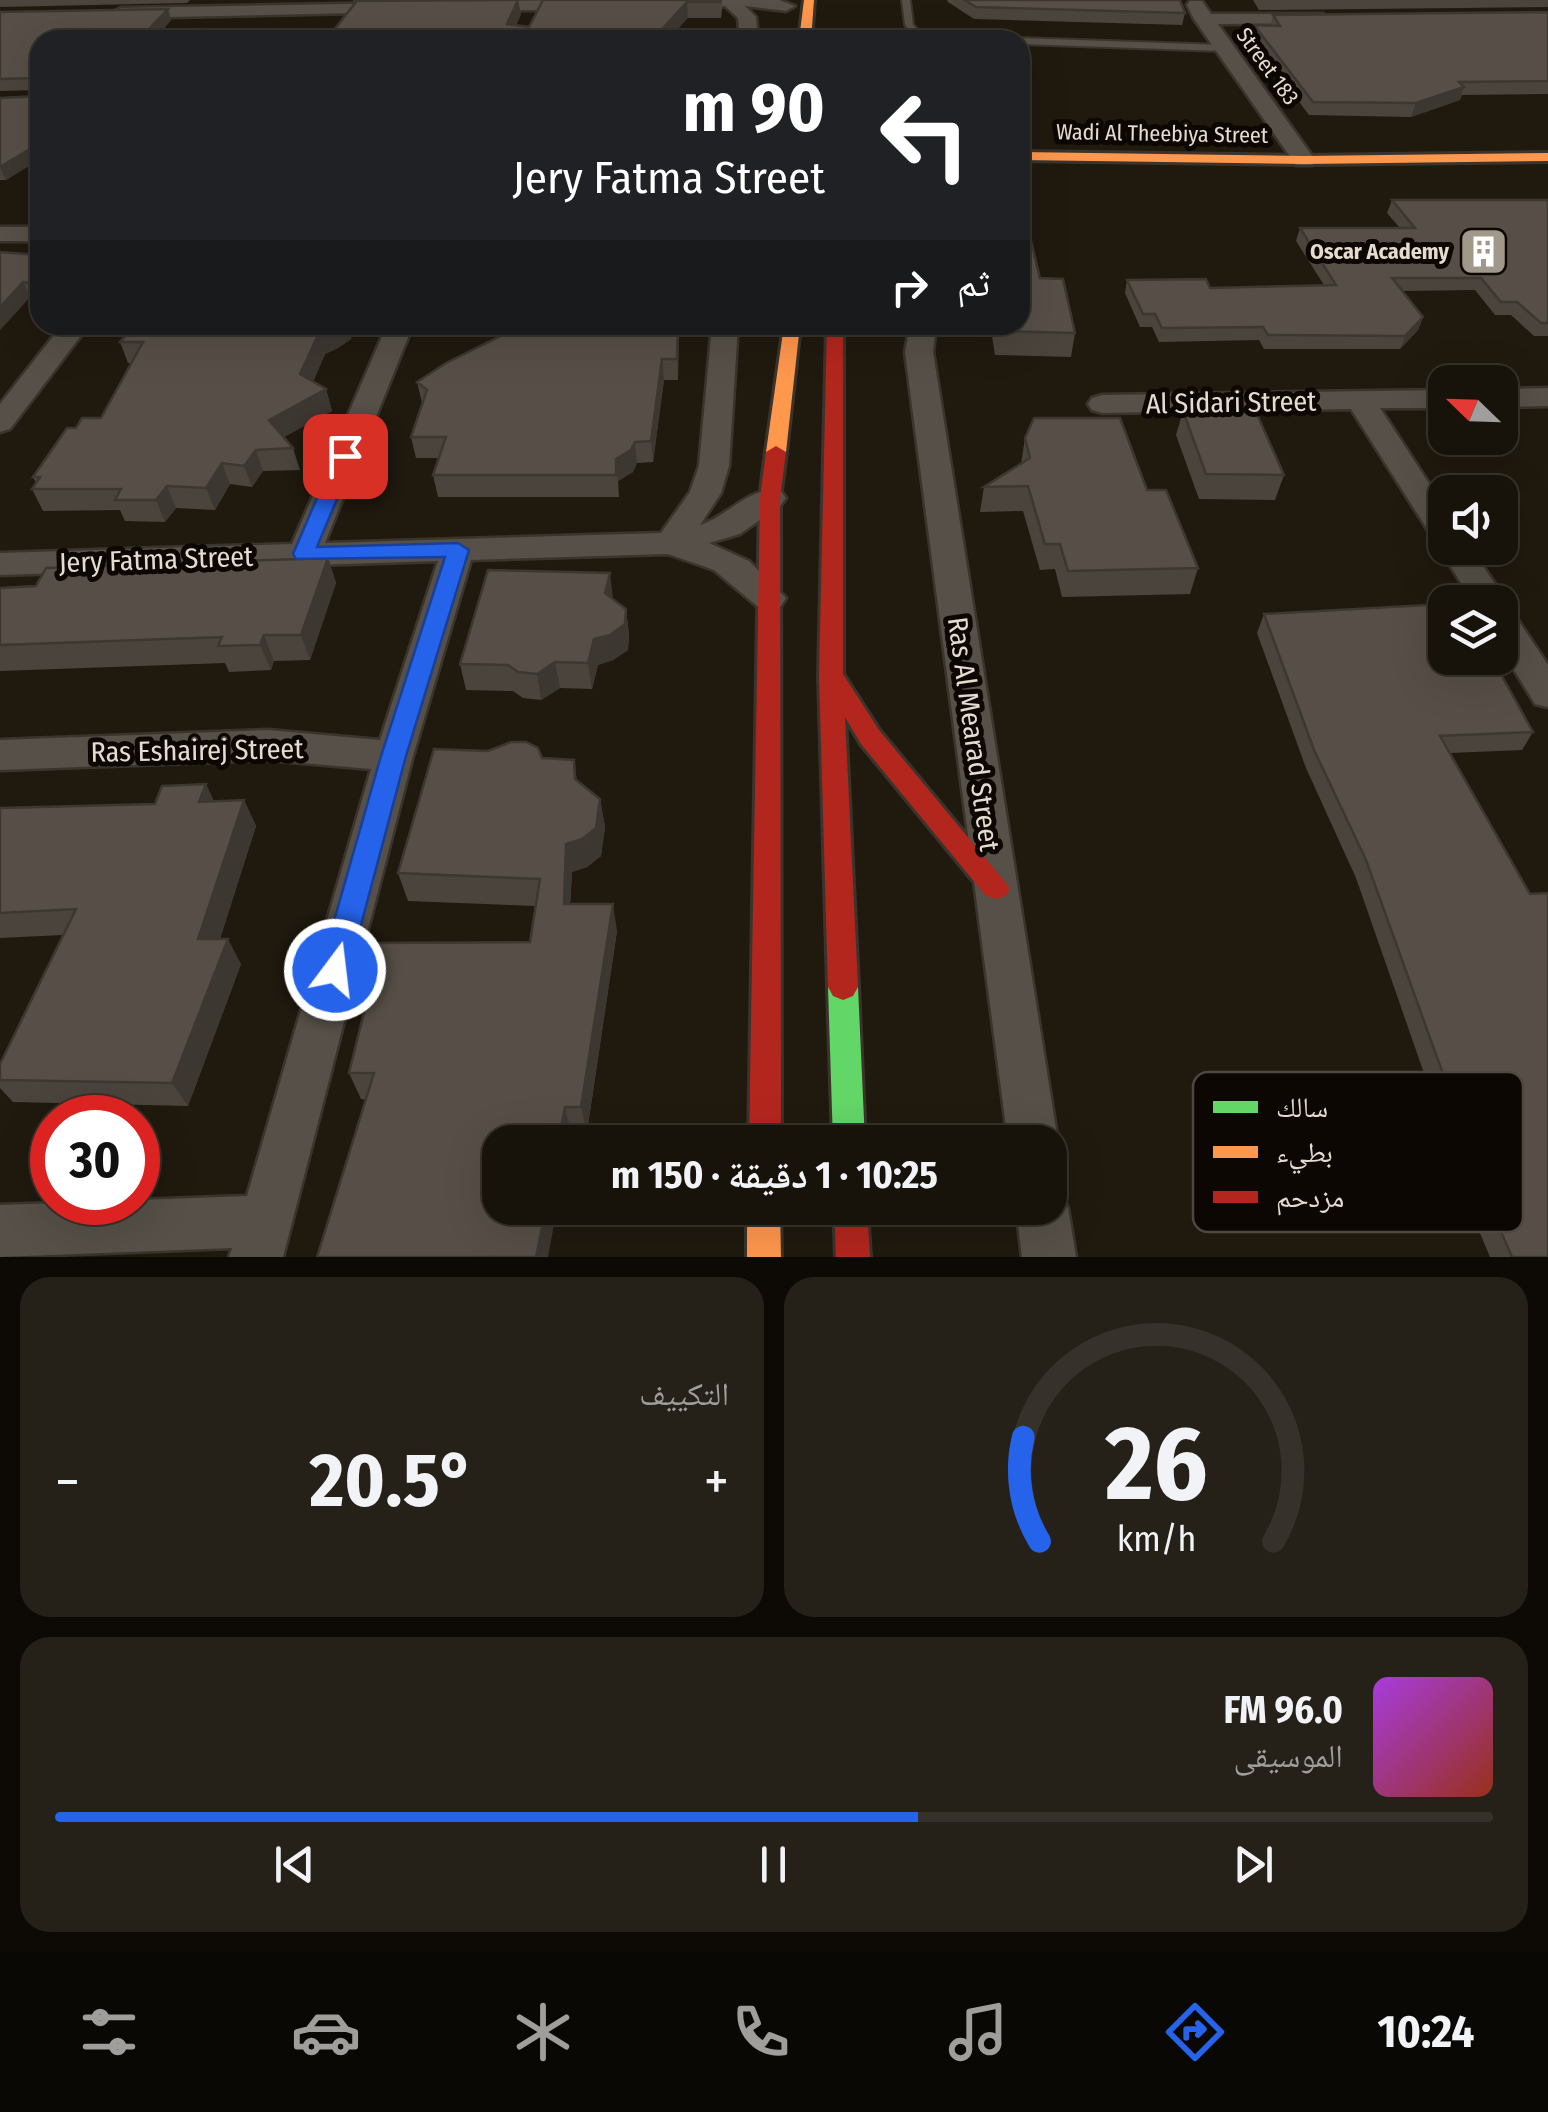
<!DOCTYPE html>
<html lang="ar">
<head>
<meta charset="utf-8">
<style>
	body { margin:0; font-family:"Fira Sans Condensed","Noto Naskh Arabic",sans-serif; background:#252018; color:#f1f3f6; direction:rtl; height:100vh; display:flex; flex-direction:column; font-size:38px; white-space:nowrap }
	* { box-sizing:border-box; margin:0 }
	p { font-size:32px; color:#9f9e9c }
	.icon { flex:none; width:55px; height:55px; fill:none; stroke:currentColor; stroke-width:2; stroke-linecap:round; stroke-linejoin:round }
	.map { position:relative; height:1257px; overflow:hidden; direction:ltr }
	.sheet { display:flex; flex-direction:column; gap:20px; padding:20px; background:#0d0a06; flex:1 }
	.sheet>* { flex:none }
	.hud { position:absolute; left:30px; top:30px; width:1000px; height:305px; border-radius:30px; box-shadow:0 10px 40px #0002,0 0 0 2px #36322b; direction:rtl; background:#202124; color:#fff; overflow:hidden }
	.needle { width:65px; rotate:293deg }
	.buttons { position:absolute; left:1428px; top:365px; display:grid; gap:20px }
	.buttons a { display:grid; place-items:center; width:90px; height:90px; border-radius:20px; background:#18130a; box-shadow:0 10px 40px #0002,0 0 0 2px #36322b; font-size:50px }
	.speed { position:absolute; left:30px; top:1095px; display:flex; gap:20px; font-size:50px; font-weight:700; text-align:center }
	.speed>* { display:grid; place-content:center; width:130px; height:130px; border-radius:50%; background:#18130a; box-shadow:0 10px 40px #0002,0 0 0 2px #36322b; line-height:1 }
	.speed .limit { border:15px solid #d22; background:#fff; color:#111 }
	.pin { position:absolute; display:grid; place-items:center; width:85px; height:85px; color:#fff; margin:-42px; border-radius:20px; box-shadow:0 5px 15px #0006 }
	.me { position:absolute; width:110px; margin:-55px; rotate:15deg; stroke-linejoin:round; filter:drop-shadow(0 0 8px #0008) }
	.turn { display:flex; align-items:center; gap:35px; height:210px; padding:0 40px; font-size:45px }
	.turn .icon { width:130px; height:130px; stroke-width:2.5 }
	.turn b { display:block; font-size:70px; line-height:85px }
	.then { display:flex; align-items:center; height:95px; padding:0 40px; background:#0003; gap:20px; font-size:38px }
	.big { font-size:75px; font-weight:700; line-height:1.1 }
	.sheet .card { flex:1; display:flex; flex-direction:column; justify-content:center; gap:15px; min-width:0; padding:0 35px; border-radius:30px; background:#252018 }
	.sheet .dial { align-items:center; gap:0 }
	.dial svg { height:260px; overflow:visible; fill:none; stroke:#36322b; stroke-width:7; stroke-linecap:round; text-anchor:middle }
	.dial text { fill:#f1f3f6; stroke:none }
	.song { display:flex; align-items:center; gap:30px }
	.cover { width:120px; height:120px; border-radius:15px; background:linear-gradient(135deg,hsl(280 70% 55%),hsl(10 70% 35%)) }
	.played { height:10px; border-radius:5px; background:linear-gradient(90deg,#2563eb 60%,#36322b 60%) }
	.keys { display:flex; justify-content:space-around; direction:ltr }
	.heat { display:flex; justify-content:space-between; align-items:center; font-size:55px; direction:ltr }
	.sheet .tiles { flex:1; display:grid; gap:20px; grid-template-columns:1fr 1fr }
	.card:last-child { grid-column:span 2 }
	.trip { position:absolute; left:482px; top:1125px; width:585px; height:100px; border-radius:30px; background:#18130a; box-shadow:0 10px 40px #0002,0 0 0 2px #36322b; font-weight:700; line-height:100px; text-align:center; direction:rtl }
	.tab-bar { display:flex; height:160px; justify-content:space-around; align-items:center; background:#0a0804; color:#9f9e9c }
	.tab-bar .icon { width:70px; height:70px }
	.tab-bar .on { color:#2563eb }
	.tab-bar b { font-size:45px; color:#f1f3f6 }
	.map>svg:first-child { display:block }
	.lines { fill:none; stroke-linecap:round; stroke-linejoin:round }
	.lane-casing { stroke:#3a342d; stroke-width:4 }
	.street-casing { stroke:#3a342d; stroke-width:5 }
	.fast-casing { stroke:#3a342d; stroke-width:6 }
	.slow-casing { stroke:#3a342d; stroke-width:6 }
	.jam-casing { stroke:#3a342d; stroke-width:6 }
	.lane { fill:#565048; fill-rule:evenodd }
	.street { fill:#565048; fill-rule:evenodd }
	.fast { fill:#63d668; fill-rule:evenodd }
	.slow { fill:#ff974d; fill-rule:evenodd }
	.jam { fill:#b3261e; fill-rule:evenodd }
	.wall { fill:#4b443d }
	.shaded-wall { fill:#3d3732 }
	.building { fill:#574f47; stroke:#3d3732; stroke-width:2.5 }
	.route { fill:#2563eb; stroke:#184099; stroke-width:2.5 }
	.labels { text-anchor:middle; stroke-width:10; stroke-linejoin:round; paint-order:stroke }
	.far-street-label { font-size:22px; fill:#e5dccf; stroke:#0c0702 }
	.far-poi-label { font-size:22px; font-weight:bold; fill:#e5dccf; stroke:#0c0702; text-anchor:end }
	.street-label { font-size:28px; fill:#e5dccf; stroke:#0c0702 }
	.key { fill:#0c0702; stroke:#4d4740; stroke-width:2.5 }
	.key-label { font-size:28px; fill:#e5dccf }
</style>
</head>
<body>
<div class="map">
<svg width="1548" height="1257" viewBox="0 0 1548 1257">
	<rect width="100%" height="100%" fill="#20190e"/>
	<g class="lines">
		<defs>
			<path id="lane" d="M 902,0 L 910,0 L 913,25 L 918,30 L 995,40 L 965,40 L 912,34 L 905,25 Z
				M 1020,38 L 1223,45 L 1228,48 L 1223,51 L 1020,44 L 1020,40 L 1016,40 Z"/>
			<path id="street" d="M 594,0 L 598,4 L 589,9 L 476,11 L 467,6 L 476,1 Z
				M 669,0 L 779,0 L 795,6 L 786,11 L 745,6 L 756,17 L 758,40 L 740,40 L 738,18 L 725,6 L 676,7 L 670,6 Z
				M 1190,1 L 1202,1 L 1211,14 L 1323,14 L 1326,18 L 1317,23 L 1218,24 L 1315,160 L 1312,165 L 1296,165 L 1194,19 L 1187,5 Z
				M 399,3 L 405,4 L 405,12 L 121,18 L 112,13 L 121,8 Z
				M 0,227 L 40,227 L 40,241 L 0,241 Z
				M 62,325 L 89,325 L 10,429 L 0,432 L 0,404 Z
				M 387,325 L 413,325 L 325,543 L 661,533 L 690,492 L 699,466 L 712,325 L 738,325 L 729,466 L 721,493 L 700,525 C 727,517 752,484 781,491 L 786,498 L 781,505 L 740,534 L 709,543 L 749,561 L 786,598 L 781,606 L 769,610 L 757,606 L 714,570 L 668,554 L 471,560 L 413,756 L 283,1257 L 229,1257 L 232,1248 L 0,1257 L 0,1205 L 247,1196 L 371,769 L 268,760 L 0,770 L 0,740 L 268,730 L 380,740 L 438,561 L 0,575 L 0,553 L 292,544 Z
				M 910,325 L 936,325 L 933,352 L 1058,1142 L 1050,1160 L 1050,1142 L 1008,1142 L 905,352 Z
				M 1548,388 L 1548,406 L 1500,407 L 1500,389 Z
				M 1445,390 L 1445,408 L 1380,408 L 1445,508 L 1445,548 L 1471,548 L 1507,602 L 1503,608 L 1512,611 L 1548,665 L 1548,707 L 1535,704 L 1500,647 L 1500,602 L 1473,602 L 1439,548 L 1442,543 L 1434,540 L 1351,409 L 1102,413 L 1092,410 L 1088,404 L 1092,398 L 1102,395 Z
				M 1050,1186 L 1060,1190 L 1068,1208 L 1076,1257 L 1022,1257 L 1016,1208 L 1050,1208 Z"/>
			<path id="fast" d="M 843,974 L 853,978 L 858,987 L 865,1142 L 833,1142 L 828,987 L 833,978 Z"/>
			<path id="slow" d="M 804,0 L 814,0 L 811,40 L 799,40 Z
				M 1020,152 L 1304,156 L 1548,153 L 1548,161 L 1304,164 L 1020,160 Z
				M 784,325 L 800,325 L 786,452 L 776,458 L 766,452 Z
				M 747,1208 L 780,1208 L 781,1257 L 747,1257 Z"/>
			<path id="jam" d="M 827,325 L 843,325 L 843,674 L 879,730 L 1010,888 L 1006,896 L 996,899 L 986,896 L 861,744 L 845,717 L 858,987 L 853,996 L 843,1000 L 833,996 L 828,987 L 819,675 Z
				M 776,446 L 786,452 L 780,498 L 781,1142 L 749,1142 L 760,498 L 766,452 Z
				M 834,1208 L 867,1208 L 870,1257 L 836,1257 Z"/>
		</defs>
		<use href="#lane" class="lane-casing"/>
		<use href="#street" class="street-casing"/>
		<use href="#fast" class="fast-casing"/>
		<use href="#slow" class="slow-casing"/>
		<use href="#jam" class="jam-casing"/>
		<use href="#lane" class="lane"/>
		<use href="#street" class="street"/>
		<use href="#fast" class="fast"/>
		<use href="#slow" class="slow"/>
		<use href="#jam" class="jam"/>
	</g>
	<path class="wall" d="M 0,0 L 190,0 L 187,3 L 0,7 Z
		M 543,0 L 722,0 L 722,10 L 721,18 L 688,18 L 326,40 L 354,5 L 353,1 L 521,14 L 516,26 L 529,27 Z
		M 947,0 L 1180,0 L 1185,13 L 1182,25 L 974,19 L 948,2 Z
		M 1253,0 L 1548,0 L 1548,7 L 1259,10 Z
		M 168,9 L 171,20 L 162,31 L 203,29 L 206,40 L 40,40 L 40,159 L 6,180 L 0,180 L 0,98 L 38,96 L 38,90 L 0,91 L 0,12 Z
		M 1548,12 L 1548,94 L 1462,95 L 1460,100 L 1411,117 L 1309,115 L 1251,38 L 1254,25 L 1270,26 L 1273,15 Z
		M 1392,200 L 1548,200 L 1548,336 L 1534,336 L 1511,315 L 1495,315 L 1475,290 L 1402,291 L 1423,317 L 1418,330 L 1400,349 L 1264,349 L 1259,340 L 1159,342 L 1152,327 L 1140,327 L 1125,293 L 1127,280 L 1210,288 L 1324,285 L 1296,241 L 1300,228 L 1400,228 L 1387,213 Z
		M 0,252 L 39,255 L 40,254 L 40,298 L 30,297 L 0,330 Z
		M 1040,278 L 1075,333 L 1071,357 L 995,355 L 992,336 L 982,336 L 980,325 L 1020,325 Z
		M 135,325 L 359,325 L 358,329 L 353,329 L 351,339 L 338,348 L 325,354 L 313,382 L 326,389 L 332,411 L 284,437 L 293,448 L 300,470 L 263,471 L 252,487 L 230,484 L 215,510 L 176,508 L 165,522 L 125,521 L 120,510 L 43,511 L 32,489 L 36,483 L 33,477 L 76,428 L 101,418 L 131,363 L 128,363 L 120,342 Z
		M 454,325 L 679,325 L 678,380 L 664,380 L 653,462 L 637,463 L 633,472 L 618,481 L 619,497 L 438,497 L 433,475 L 439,458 L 416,458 L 411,437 L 422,403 L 417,382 L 519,327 L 454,328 Z
		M 1183,411 L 1284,475 L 1275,500 L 1199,499 L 1176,435 Z
		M 1025,438 L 1147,490 L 1198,568 L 1190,594 L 1062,597 L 1055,569 L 1040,570 L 1023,511 L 980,512 L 984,487 L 1021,464 Z
		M 328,558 L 336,583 L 310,660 L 274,661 L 271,670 L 229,672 L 225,663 L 0,671 L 0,588 L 36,586 Z
		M 626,609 L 629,635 L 628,650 L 613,660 L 598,665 L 592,689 L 560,688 L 541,700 L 523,698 L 513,691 L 466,690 L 460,664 Z
		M 1264,614 L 1533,732 L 1522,750 L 1450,753 L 1548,1257 L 1490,1257 L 1435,1126 L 1440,1119 L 1356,878 L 1306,768 L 1257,633 Z
		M 542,758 L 574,760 L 577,781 L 600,799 L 605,827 L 601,856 L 587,867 L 572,872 L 570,904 L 617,931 L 587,1132 L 571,1132 L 361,1099 L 349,1073 L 366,1002 L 360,988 L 530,942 L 536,906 L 408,901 L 398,873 Z
		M 206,784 L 214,802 L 244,800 L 256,826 L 220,939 L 241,964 L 188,1106 L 13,1102 L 0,1088 L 0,1064 L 63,935 L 0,938 L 0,808 L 155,804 Z"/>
	<path class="shaded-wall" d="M 518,0 L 521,14 L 509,40 L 507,24 Z
		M 687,2 L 688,18 L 668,40 L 652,40 Z
		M 168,9 L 171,20 L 154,40 L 147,31 Z
		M 203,29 L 206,40 L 196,40 Z
		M 1464,87 L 1460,100 L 1411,117 L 1416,103 Z
		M 40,143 L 40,159 L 6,180 L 0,167 Z
		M 23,282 L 30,297 L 0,330 L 0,307 Z
		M 1423,317 L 1418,330 L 1400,349 L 1405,336 Z
		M 336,325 L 352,325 L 353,329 L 351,339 L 338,348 L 325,354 L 307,395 L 300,374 L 319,333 Z
		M 678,325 L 679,325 L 678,380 L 677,359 Z
		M 662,359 L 664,380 L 653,462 L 651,441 Z
		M 326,389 L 332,411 L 276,441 L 269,420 Z
		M 635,442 L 637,463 L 633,472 L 618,481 L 619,497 L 616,459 Z
		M 256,450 L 263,471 L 252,487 L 244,466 Z
		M 222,463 L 230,484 L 215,510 L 206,488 Z
		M 167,486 L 176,508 L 165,522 L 156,500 Z
		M 328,558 L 336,583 L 310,660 L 301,635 Z
		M 610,573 L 613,599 L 605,593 Z
		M 626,609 L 629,635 L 628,650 L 613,660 L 598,665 L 592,689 L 588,663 L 594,639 Z
		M 264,635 L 274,661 L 271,670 L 260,645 Z
		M 555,662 L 560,688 L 541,700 L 537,674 Z
		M 206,784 L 218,810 L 199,802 Z
		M 600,799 L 605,827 L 601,856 L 587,867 L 572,872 L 569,931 L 564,904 L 566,844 Z
		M 244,800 L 256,826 L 212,963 L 198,939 Z
		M 613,904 L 617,931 L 587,1132 L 581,1107 Z
		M 228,939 L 241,964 L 188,1106 L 172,1083 Z
		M 565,1107 L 571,1132 L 569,1142 L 558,1142 Z
		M 546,1208 L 557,1208 L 548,1257 L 536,1257 Z"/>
	<path class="building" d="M 518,0 L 507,24 L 529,27 L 543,0 L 721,0 L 720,2 L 687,2 L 652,40 L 326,40 L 356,2 L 353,1 Z
		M 964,0 L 1180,0 L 1185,13 L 976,7 Z
		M 168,9 L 147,31 L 203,29 L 196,40 L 40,40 L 40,143 L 0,167 L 0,98 L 38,96 L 39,82 L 35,78 L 0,79 L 0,12 Z
		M 1548,12 L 1548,81 L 1459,82 L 1464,87 L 1416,103 L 1313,102 L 1254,25 L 1280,26 L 1273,15 Z
		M 1392,200 L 1548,200 L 1548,323 L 1541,323 L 1517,302 L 1501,302 L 1481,278 L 1392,278 L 1423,317 L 1405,336 L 1268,335 L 1263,327 L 1162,328 L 1155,314 L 1143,314 L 1127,280 L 1206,279 L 1210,288 L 1336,285 L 1300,228 L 1415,228 Z
		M 1020,216 L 1025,216 L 1040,278 L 1063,279 L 1075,333 L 999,331 L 998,325 L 1020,325 Z
		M 0,252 L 39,255 L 40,254 L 40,284 L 23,282 L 0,307 Z
		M 135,325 L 336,325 L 319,333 L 300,374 L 326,389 L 269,420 L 293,448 L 256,450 L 244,466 L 222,463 L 206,488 L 167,486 L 156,500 L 115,500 L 121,489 L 32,489 L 40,477 L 33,477 L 67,428 L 76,428 L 82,418 L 101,418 L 143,342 L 120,342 Z
		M 523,325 L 678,325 L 677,359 L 662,359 L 651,441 L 635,442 L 631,450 L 616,459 L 616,475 L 433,475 L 446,437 L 411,437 L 427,390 L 417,382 L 446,363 Z
		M 1183,411 L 1256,412 L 1284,475 L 1206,474 Z
		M 1034,418 L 1120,418 L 1147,490 L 1166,490 L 1198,568 L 1068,571 L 1060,544 L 1045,544 L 1028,486 L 984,487 L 1030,458 L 1025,438 Z
		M 328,558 L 301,635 L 264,635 L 260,645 L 218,646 L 222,637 L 0,645 L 0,588 L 36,586 L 46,568 Z
		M 488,570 L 610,573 L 605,593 L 626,609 L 625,624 L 610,635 L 594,639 L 588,663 L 555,662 L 537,674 L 518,672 L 508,665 L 460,664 Z
		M 1445,604 L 1445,658 L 1492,658 L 1533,732 L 1440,736 L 1530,894 L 1548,893 L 1548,1257 L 1512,1257 L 1448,1110 L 1456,1110 L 1366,860 L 1314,750 L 1264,614 Z
		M 511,742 L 526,742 L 538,748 L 542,758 L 574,760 L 575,779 L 600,799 L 596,828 L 582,839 L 566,844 L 564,904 L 613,904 L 581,1107 L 565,1107 L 558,1142 L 500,1142 L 500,1208 L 546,1208 L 536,1257 L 317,1257 L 374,1073 L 349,1073 L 370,988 L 360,988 L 372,943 L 530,942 L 540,879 L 398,873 L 434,749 L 488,751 Z
		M 206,784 L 199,802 L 244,800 L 198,939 L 228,939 L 172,1083 L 0,1080 L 0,1064 L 76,909 L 0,913 L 0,808 L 155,804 L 162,786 Z"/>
	<path class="route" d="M 345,450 L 355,456 L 317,547 L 458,543 L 469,550 L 406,756 L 349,970 L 345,979 L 335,983 L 324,979 L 320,970 L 381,756 L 445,557 L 296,559 L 293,554 L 335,456 Z"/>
	<defs>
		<symbol id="building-square" viewBox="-11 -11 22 22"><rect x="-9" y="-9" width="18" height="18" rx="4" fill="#a0988b" stroke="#0c0702"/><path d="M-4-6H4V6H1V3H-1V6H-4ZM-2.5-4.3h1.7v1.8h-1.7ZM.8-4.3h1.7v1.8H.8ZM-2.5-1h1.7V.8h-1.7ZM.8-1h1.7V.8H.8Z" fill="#fff"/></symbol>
	</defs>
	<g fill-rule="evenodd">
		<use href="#building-square" x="1456" y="224" width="55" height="55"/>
	</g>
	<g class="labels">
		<g class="far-street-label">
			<text transform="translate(1268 66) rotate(54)" y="8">Street 183</text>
			<text transform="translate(1162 133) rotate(1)" y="8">Wadi Al Theebiya Street</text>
		</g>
		<g class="far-poi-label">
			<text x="1449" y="259">Oscar Academy</text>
		</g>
		<g class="street-label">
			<text transform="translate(1231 402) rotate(-1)" y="10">Al Sidari Street</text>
			<text transform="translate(156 559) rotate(-2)" y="10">Jery Fatma Street</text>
			<text transform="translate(974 734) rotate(82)" y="10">Ras Al Mearad Street</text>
			<text transform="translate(197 750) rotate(-1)" y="10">Ras Eshairej Street</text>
		</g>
	</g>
	<rect x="1193" y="1072" width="330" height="160" rx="15" class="key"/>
	<rect x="1213" y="1101" width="45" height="12" fill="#63d668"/>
	<rect x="1213" y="1146" width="45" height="12" fill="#ff974d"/>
	<rect x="1213" y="1191" width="45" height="12" fill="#b3261e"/>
	<g class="key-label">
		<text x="1276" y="1117">سالك</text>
		<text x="1276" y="1162">بطيء</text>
		<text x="1276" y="1207">مزدحم</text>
	</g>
</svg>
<div class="buttons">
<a><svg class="needle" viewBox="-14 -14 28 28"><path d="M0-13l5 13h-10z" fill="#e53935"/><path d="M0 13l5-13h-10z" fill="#9f9e9c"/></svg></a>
<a><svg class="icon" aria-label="sound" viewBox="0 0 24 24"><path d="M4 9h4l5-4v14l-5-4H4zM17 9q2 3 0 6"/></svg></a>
<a><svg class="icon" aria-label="layers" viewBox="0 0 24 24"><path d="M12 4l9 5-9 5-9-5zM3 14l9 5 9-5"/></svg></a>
</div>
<div class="speed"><div class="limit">30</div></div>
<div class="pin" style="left:345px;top:456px;background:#d93025"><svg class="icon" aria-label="arrive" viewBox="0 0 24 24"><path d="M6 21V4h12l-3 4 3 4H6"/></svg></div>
<svg class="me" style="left:335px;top:970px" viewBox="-20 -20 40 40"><circle r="17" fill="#2563eb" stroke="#fff" stroke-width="3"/><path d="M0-11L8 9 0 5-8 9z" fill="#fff"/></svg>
<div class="trip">10:25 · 1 دقيقة · 150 m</div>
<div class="hud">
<div class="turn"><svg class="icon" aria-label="left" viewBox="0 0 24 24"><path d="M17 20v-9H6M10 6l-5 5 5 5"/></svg><div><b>90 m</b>Jery Fatma Street</div></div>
<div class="then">ثم<svg class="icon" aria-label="right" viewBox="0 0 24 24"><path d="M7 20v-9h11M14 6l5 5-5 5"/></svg></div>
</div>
</div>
<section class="sheet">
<div class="tiles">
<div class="card dial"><svg viewBox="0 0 100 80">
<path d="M14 69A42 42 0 1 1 86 69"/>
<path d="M14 69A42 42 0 0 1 9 37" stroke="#2563eb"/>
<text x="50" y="56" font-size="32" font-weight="700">26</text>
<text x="50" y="72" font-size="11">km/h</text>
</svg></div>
<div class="card"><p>التكييف</p>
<div class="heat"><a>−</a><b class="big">20.5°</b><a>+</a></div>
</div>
<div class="card">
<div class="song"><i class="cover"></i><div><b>96.0 FM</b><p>الموسيقى</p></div></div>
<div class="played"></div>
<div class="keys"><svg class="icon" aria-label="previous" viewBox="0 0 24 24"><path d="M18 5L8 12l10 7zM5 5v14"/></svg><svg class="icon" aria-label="pause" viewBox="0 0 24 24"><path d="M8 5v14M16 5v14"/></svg><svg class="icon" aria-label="next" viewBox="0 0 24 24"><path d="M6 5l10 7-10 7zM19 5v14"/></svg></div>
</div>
</div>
</section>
<nav class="tab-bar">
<b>10:24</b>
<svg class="icon on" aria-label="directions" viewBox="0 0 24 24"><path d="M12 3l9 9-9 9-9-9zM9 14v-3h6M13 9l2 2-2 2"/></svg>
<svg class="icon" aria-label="music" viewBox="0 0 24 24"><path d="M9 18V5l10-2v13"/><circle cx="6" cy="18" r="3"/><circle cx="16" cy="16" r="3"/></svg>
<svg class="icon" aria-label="phone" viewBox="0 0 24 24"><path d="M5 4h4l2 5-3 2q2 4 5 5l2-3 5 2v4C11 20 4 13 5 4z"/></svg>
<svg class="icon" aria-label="climate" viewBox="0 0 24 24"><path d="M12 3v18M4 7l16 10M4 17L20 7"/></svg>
<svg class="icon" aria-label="car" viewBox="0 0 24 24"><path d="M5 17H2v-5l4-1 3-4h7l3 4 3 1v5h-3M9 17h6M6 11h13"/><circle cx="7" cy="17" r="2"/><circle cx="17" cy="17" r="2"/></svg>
<svg class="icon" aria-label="filters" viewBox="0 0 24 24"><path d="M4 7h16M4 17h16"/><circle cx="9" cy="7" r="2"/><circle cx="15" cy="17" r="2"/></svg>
</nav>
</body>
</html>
